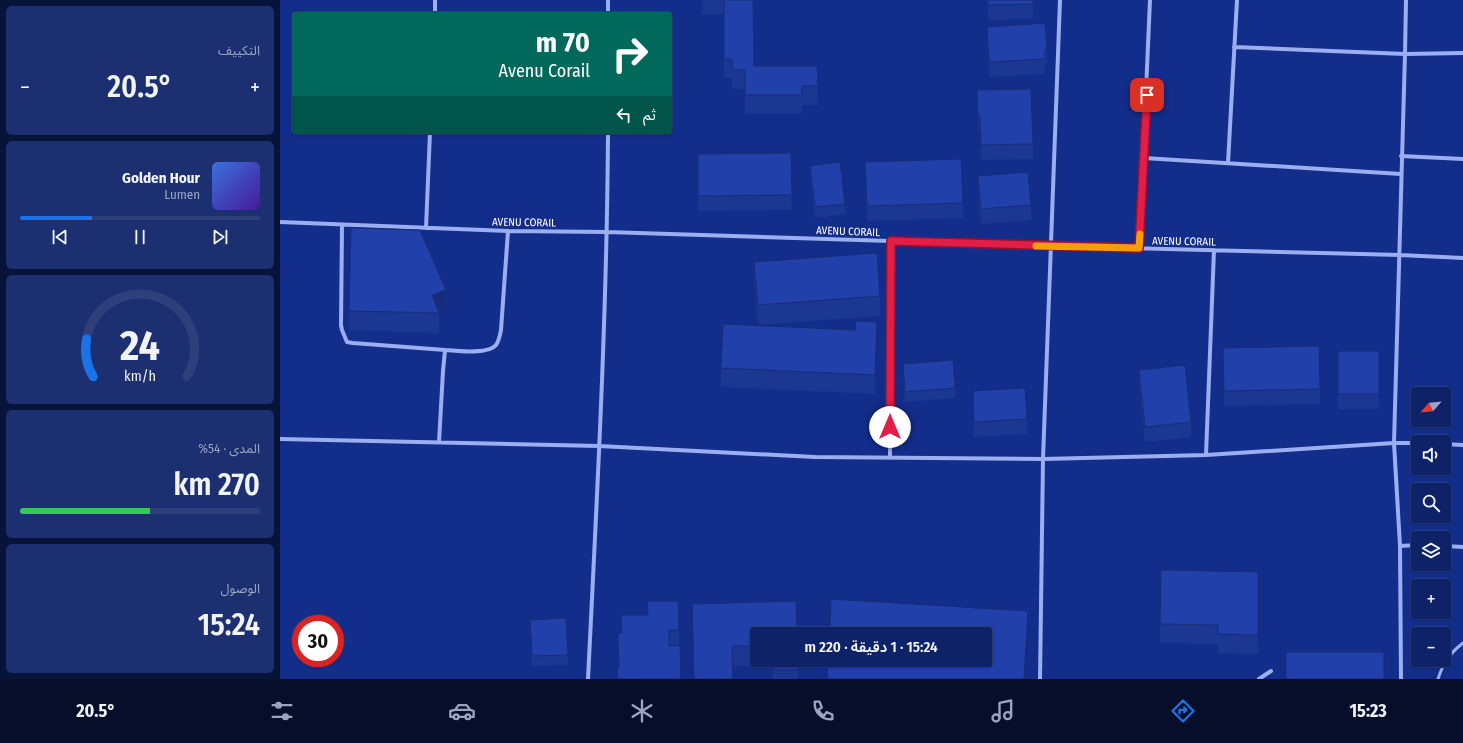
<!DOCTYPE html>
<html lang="ar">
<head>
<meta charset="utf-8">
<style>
	body { margin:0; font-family:"Fira Sans Condensed","Noto Sans Arabic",sans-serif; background:#1c2f71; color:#f1f3f6; direction:rtl; height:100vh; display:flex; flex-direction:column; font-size:15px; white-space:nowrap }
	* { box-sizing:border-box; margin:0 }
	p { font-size:13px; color:#9ba4c0 }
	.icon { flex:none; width:22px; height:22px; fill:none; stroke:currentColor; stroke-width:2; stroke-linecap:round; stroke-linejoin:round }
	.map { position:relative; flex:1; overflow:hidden; direction:ltr }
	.details { display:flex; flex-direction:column; gap:6px; padding:6px; background:#081339; width:280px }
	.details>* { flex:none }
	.guide { position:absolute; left:12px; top:12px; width:380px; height:122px; border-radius:4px; box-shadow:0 1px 3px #0004,0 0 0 1px #2e3f7c; direction:rtl; background:#00695c; color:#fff; overflow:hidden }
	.needle { width:26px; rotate:243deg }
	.tools { position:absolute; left:1131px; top:387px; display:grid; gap:8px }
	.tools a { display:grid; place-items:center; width:40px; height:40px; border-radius:4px; background:#0e2268; box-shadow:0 1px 3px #0004,0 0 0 1px #2e3f7c; font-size:20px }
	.speed { position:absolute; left:12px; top:615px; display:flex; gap:8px; font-size:20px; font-weight:700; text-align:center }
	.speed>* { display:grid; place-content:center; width:52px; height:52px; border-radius:50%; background:#0e2268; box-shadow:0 1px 3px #0004,0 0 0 1px #2e3f7c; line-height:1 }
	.speed .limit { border:6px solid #d22; background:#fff; color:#111 }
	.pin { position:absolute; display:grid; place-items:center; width:34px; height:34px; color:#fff; margin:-17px; border-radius:8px; box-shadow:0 2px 6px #0006 }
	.me { position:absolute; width:44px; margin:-22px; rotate:0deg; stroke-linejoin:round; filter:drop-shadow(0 0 3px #0008) }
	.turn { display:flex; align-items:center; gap:14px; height:84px; padding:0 16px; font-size:18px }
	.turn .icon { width:52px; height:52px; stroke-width:2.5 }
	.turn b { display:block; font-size:28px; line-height:34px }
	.then { display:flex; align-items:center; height:38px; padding:0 16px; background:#0003; gap:8px; font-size:15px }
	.big { font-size:30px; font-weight:600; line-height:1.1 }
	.details .card { flex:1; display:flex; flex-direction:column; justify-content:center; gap:6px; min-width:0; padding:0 14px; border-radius:6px; background:#1c2f71 }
	.details .dial { align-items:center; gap:0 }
	.dial svg { height:104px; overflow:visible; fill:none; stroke:#2e3f7c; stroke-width:7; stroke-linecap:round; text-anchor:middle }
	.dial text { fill:#f1f3f6; stroke:none }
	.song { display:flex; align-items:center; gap:12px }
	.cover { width:48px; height:48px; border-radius:6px; background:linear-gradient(135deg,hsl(220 70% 55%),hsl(260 70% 35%)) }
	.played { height:4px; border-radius:2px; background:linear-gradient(90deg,#1a73e8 30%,#2e3f7c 30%) }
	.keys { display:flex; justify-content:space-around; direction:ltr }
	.heat { display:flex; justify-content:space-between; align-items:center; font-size:22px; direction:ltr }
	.charge { height:6px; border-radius:3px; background:linear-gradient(90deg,#34c759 54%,#2e3f7c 0) }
	.trip { position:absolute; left:470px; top:627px; width:242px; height:40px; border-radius:4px; background:#0e2268; box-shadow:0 1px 3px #0004,0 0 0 1px #2e3f7c; font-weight:600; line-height:40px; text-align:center; direction:rtl }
	.tab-bar { display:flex; height:64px; justify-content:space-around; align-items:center; background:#060e2a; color:#9ba4c0 }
	.tab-bar .icon { width:28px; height:28px }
	.tab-bar .current { color:#1a73e8 }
	.tab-bar b { font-size:18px; color:#f1f3f6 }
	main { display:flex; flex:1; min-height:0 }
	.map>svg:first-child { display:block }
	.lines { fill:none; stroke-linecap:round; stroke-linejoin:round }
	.service { stroke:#9baff0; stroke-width:3 }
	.minor { stroke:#9baff0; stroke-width:4 }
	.wall { fill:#1c3792 }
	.shaded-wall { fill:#172d77 }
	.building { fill:#2140aa; stroke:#172d77 }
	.route-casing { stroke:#92132f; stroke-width:10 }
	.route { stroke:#e11d48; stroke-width:7 }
	.slow { stroke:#f59e0b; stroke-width:7 }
	.labels { text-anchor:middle; stroke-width:4; stroke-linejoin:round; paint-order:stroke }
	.street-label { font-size:11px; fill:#fff; stroke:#132d8b }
</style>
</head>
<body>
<main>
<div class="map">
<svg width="1183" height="679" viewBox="0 0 1183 679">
	<rect width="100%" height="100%" fill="#132d8b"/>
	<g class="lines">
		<path class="service" d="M 1158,679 C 1163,663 1170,653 1183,643"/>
		<path class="minor" d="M 155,14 L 155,0
			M 328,14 L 328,0
			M 954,47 L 1125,54 L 1126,0
			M 1121,156 L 1183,159
			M 864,158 L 1121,174
			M 948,163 L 957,0
			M 0,222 L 228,231 L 327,232 L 771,246 L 1120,255 L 1183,258
			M 62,225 L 61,325 L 62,330 L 67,342 L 73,343 L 165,350
			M 146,228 L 150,132
			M 859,249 L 870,0
			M 0,439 L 319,446 L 535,457 L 763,459 L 926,455 L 1114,443 L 1138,443
			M 159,442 L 163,371 L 165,350 C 177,351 208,355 216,345 C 219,341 220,335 221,330 L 228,231
			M 1164,444 L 1183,445
			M 926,455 L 934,250
			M 610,457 L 611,241
			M 1120,546 L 1114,443 L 1125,54 L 1183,53
			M 1164,546 L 1183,547
			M 308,679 C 317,497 327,314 328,132
			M 760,679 L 763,459 L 780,0
			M 979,679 L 991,671
			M 1121,679 L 1120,546 L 1138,545"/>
	</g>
	<path class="wall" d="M 422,0 L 473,0 L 474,66 L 537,66 L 538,105 L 522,105 L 522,114 L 465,114 L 465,89 L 452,89 L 452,78 L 444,78 L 444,14 L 422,14 Z
		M 707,0 L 753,0 L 753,19 L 708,20 Z
		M 707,27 L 767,50 L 767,65 L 765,65 L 765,74 L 709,77 L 707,42 Z
		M 697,90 L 753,144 L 753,159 L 701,160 L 700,131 L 698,131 Z
		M 511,153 L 512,210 L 418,211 L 418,154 Z
		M 585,162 L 683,203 L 683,218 L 587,221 Z
		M 530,166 L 565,204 L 565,214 L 535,218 L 530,176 Z
		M 698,176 L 751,205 L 751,220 L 701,224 L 698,191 Z
		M 474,262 L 600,296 L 600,316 L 478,325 L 474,282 Z
		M 166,309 L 159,312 L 159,333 L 69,330 L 69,311 Z
		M 575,330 L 597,341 L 595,394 L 441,387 L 441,368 Z
		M 943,348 L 1040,389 L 1040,404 L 944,406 Z
		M 1058,351 L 1099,351 L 1099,409 L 1058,409 Z
		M 623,364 L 675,388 L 675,398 L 625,402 L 623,374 Z
		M 859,370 L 911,422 L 911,437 L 865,442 L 859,385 Z
		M 693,391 L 747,419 L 747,434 L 694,437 L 693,406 Z
		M 881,570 L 978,572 L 978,654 L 938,653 L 938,644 L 880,643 Z
		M 412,604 L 477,634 L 477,660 L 518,660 L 518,679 L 493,679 L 493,665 L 452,666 L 453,679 L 414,679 Z
		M 341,615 L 399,630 L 399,645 L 339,668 L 338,633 L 341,633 Z
		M 250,620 L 288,655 L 288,665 L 252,666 Z"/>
	<path class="shaded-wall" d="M 166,290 L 166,309 L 155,313 L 152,295 Z
		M 597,322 L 597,341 L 595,394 L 595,375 Z
		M 748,611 L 748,630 L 745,679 L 744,679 Z"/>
	<path class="building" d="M 444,0 L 473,0 L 474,66 L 537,66 L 538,86 L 522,86 L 522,95 L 465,95 L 465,70 L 452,70 L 452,59 L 444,59 Z
		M 708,0 L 753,0 L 753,4 L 708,5 Z
		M 765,23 L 767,50 L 765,50 L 765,59 L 709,62 L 707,27 Z
		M 751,89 L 753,144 L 701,145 L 700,116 L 698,116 L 697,90 Z
		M 511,153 L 512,195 L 418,196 L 418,154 Z
		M 681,159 L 683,203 L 587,206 L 585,162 Z
		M 560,162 L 565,204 L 535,207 L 530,166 Z
		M 748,172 L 751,205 L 701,209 L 698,176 Z
		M 71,228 L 140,230 L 166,290 L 152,295 L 159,313 L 69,311 Z
		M 597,253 L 600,296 L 478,305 L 474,262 Z
		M 576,321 L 597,322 L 595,375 L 441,368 L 443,324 L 575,330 Z
		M 1039,346 L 1040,389 L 944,391 L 943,348 Z
		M 1058,351 L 1099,351 L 1099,394 L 1058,394 Z
		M 673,360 L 675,388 L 625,392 L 623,364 Z
		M 905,365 L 911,422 L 865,427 L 859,370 Z
		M 745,388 L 747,419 L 694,422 L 693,391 Z
		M 881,570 L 978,572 L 978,635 L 938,634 L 938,625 L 880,624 Z
		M 551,599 L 748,611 L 744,679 L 547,679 L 548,660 L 705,660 L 705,634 L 550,634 Z
		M 367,601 L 398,601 L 399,630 L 389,630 L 389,646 L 400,645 L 401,679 L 338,679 L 337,668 L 339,668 L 338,633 L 342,633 L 341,615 L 368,615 Z
		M 516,601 L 517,634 L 477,634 L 477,646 L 452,646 L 453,679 L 414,679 L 412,604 Z
		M 286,618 L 288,655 L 252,656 L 250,620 Z
		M 1006,652 L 1104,652 L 1104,679 L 1006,679 Z
		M 493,660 L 518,660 L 518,670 L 494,670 Z"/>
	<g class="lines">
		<defs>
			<path id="route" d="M 610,427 L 611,241 L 859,248 L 867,95"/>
		</defs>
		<use href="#route" class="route-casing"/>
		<use href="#route" class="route"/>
		<path class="slow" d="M 756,246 L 859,248 L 860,234"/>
	</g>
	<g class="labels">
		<g class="street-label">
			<text transform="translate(244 222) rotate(1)" y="4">AVENU CORAIL</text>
			<text transform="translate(568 231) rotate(2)" y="4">AVENU CORAIL</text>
			<text transform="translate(904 241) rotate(1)" y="4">AVENU CORAIL</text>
		</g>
	</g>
</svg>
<div class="tools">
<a><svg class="needle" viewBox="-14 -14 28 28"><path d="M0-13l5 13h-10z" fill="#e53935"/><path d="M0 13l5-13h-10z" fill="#9ba4c0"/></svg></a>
<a><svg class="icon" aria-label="sound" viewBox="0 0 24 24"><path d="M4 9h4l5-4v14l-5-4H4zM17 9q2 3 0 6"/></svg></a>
<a><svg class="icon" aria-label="search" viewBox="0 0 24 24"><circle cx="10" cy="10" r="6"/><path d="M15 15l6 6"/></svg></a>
<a><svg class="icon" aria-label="layers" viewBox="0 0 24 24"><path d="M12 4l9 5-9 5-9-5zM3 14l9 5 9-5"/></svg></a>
<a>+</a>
<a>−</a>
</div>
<div class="speed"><div class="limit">30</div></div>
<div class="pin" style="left:867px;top:95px;background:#d93025"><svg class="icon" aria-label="arrive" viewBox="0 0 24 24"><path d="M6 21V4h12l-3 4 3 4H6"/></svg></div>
<svg class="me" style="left:610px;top:427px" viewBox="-20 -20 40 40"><circle r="19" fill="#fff"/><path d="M0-13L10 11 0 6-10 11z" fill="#e11d48"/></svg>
<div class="trip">15:24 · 1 دقيقة · 220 m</div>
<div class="guide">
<div class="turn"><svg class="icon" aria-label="right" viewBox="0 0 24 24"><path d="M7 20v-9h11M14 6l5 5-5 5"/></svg><div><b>70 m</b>Avenu Corail</div></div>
<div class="then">ثم<svg class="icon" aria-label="left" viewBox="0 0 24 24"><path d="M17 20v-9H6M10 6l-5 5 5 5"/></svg></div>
</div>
</div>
<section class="details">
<div class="card"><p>التكييف</p>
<div class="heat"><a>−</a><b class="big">20.5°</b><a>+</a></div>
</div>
<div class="card">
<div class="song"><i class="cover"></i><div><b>Golden Hour</b><p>Lumen</p></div></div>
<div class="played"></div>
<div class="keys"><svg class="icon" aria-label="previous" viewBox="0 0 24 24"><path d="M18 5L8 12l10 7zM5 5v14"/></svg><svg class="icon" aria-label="pause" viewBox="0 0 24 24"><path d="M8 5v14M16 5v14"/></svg><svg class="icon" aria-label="next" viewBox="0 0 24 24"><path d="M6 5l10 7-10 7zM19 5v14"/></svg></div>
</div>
<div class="card dial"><svg viewBox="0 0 100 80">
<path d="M14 69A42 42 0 1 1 86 69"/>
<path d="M14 69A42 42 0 0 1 9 40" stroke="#1a73e8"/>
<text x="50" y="56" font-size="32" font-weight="700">24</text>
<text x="50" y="72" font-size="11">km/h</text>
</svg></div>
<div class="card"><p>المدى · 54%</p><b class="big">270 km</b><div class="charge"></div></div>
<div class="card"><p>الوصول</p><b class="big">15:24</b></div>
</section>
</main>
<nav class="tab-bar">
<b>15:23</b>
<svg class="icon current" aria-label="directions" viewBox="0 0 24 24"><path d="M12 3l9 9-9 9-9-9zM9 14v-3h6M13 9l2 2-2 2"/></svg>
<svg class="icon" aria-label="music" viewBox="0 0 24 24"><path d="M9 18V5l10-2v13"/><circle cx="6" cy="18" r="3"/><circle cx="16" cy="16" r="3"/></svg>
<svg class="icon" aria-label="phone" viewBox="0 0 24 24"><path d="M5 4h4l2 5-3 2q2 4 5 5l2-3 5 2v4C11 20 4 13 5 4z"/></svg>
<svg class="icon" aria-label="climate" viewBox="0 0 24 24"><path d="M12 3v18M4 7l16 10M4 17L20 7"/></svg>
<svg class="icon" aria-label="car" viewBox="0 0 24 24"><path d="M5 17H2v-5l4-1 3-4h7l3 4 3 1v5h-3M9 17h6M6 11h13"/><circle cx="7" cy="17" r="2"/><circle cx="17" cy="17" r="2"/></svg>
<svg class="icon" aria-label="filters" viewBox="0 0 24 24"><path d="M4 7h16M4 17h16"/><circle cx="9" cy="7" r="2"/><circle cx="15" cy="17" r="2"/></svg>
<b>20.5°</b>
</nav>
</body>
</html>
